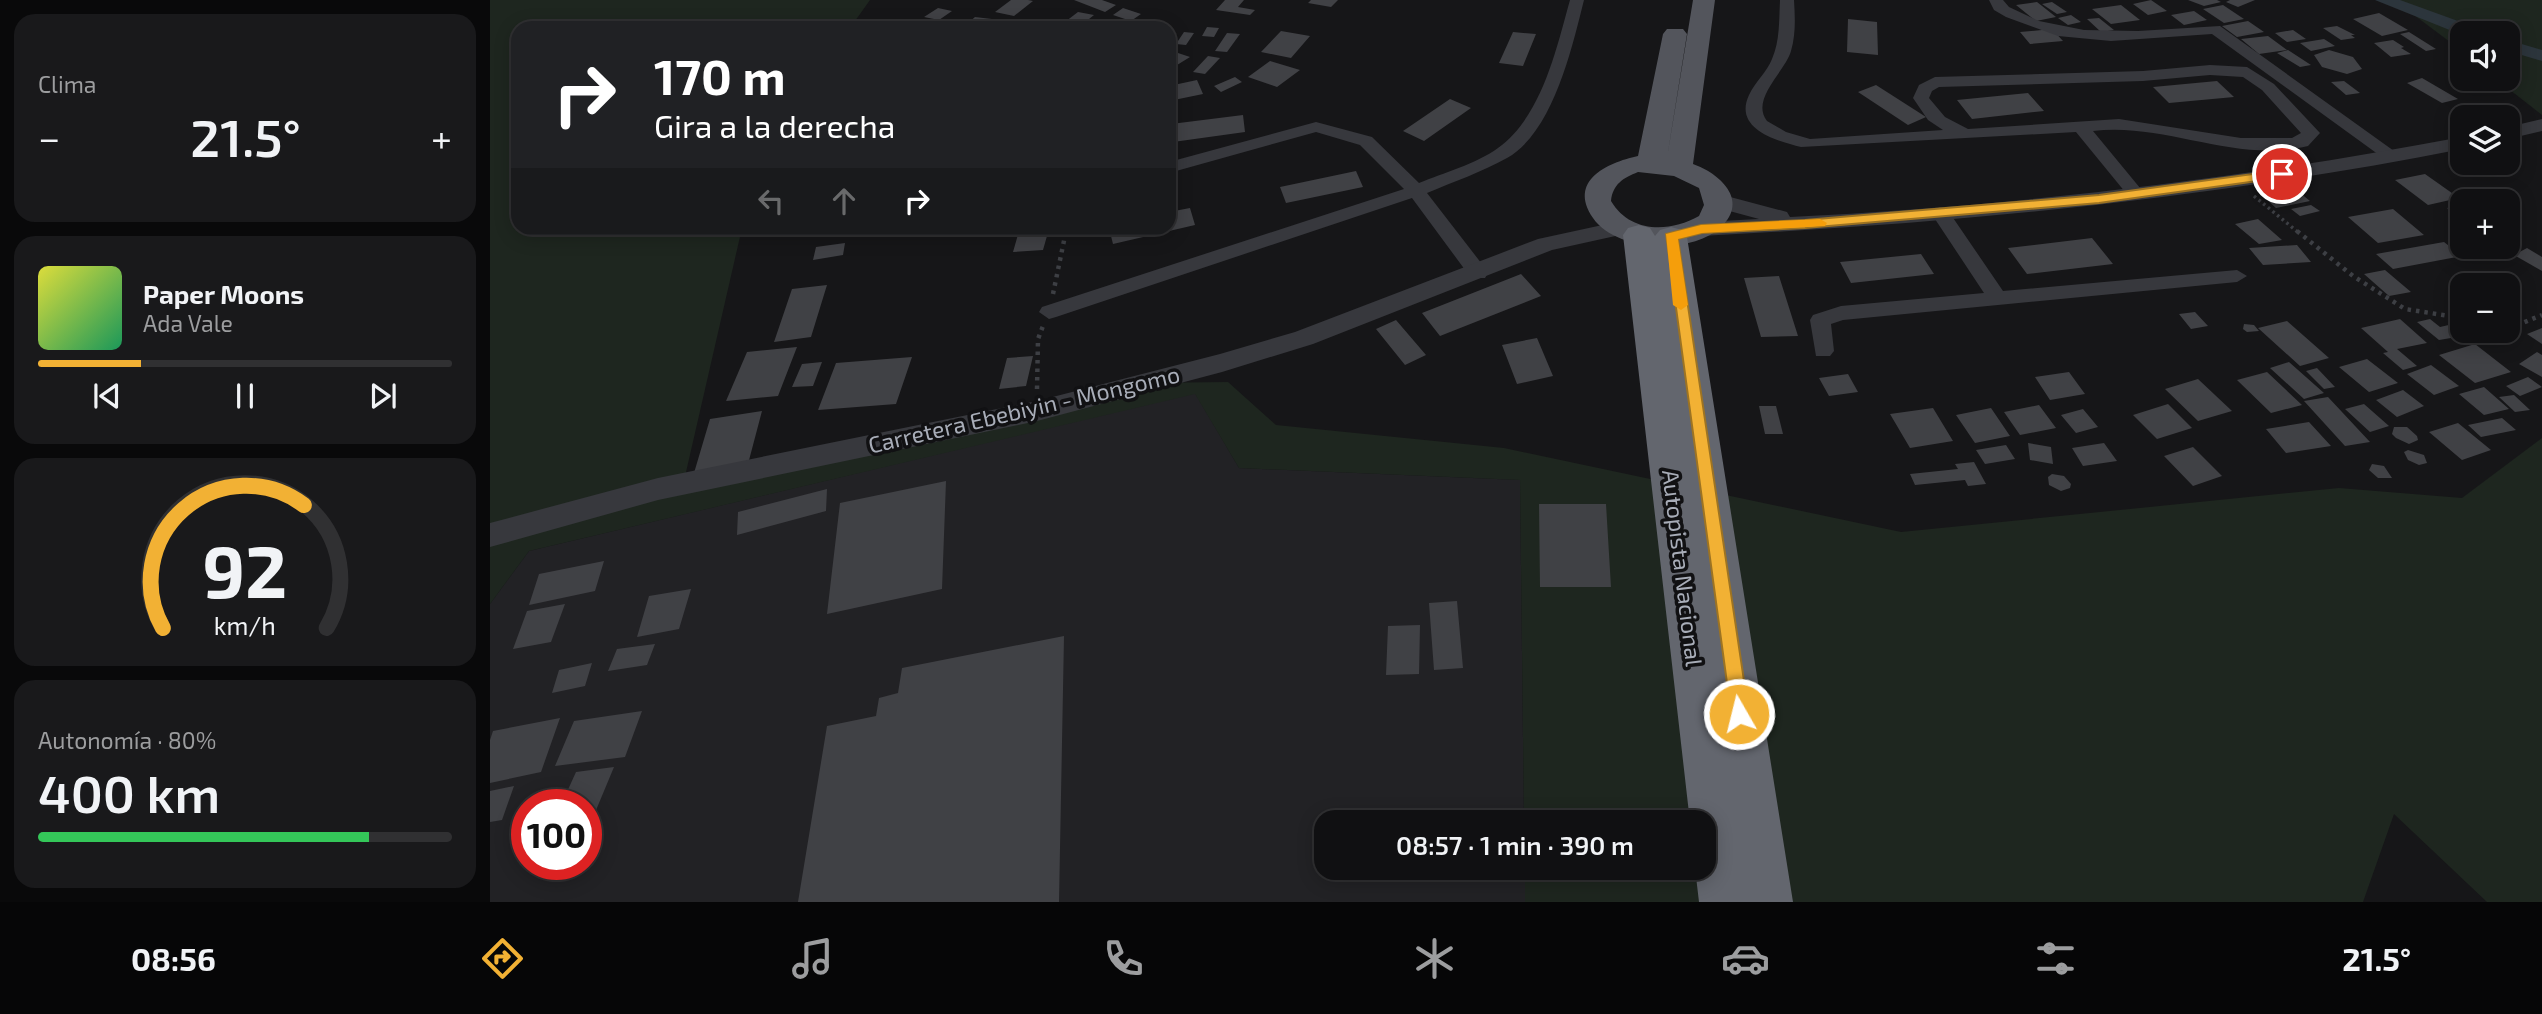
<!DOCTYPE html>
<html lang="es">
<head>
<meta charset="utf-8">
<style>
	body { margin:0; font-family:"Exo 2",sans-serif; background:#19191b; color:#f1f3f6; height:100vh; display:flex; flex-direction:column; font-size:26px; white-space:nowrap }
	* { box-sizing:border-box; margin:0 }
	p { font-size:23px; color:#9c9d9f }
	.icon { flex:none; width:38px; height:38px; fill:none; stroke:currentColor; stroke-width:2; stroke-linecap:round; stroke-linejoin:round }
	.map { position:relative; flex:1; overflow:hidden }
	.side { display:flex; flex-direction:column; gap:14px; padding:14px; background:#09090a; width:490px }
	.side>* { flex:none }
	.hud { position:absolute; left:21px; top:21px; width:665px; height:214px; border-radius:21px; box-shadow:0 4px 18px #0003,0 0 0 2px #303032; background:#202124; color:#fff; overflow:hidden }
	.tools { position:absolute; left:1960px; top:21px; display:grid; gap:14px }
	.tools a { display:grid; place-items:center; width:70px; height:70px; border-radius:14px; background:#101012; box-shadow:0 4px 18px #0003,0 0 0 2px #303032; font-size:35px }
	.speed { position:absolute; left:21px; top:789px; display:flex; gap:14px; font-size:35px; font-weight:700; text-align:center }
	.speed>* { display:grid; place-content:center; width:91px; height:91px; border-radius:50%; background:#101012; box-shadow:0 4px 18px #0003,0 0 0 2px #303032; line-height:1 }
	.speed .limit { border:10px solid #d22; background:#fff; color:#111 }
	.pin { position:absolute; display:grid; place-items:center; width:60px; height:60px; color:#fff; margin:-30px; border:4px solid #fff; border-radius:50%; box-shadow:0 2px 7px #0007 }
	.me { position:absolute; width:77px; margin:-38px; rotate:352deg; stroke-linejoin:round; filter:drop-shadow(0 0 5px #0008) }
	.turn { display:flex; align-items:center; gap:24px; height:147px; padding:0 28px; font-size:32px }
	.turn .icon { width:91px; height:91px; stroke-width:2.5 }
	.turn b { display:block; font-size:49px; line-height:60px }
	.lanes { display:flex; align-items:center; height:66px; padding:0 28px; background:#0003; justify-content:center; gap:35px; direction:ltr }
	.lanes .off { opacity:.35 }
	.big { font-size:52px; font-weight:600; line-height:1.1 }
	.side .tile { flex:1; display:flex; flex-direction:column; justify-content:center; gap:10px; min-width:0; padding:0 24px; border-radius:21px; background:#19191b }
	.side .dial { align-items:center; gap:0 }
	.dial svg { height:182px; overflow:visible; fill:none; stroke:#303032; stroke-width:7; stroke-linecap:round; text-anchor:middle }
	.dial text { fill:#f1f3f6; stroke:none }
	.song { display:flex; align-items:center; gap:21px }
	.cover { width:84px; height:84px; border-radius:10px; background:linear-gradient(135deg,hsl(60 70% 55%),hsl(150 70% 35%)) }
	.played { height:7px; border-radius:4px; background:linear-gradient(90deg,#f2b134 25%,#303032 25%) }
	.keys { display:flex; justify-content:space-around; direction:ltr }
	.heat { display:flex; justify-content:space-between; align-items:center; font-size:38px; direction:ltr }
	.charge { height:10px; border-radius:5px; background:linear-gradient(90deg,#34c759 80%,#303032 0) }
	.trip { position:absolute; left:824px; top:810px; width:402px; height:70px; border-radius:21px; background:#101012; box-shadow:0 4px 18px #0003,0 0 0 2px #303032; font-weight:600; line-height:70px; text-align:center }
	.tab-bar { display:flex; height:112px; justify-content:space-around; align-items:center; background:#060607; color:#9c9d9f }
	.tab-bar .icon { width:49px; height:49px }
	.tab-bar .active { color:#f2b134 }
	.tab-bar b { font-size:32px; color:#f1f3f6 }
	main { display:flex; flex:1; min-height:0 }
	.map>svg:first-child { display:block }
	.built { fill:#222225; fill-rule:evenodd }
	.green { fill:#1e261f }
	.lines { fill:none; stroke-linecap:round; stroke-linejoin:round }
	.canal { fill:#2c353c; fill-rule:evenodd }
	.building { fill:#404145 }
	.path-far1 { stroke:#3d3f44; stroke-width:3.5; stroke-dasharray:2.5 3.5; stroke-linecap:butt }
	.path { stroke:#3d3f44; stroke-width:4.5; stroke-dasharray:3.5 5; stroke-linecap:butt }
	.minor { fill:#37383d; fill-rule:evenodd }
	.tertiary { fill:#37383d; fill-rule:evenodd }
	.primary { fill:#53555c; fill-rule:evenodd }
	.motorway { fill:#63666e; fill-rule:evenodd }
	.route { fill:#f2b134; stroke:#9d7322; stroke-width:2 }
	.slow { fill:#f59e0b }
	.labels { text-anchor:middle; stroke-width:7; stroke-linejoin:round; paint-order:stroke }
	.street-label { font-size:23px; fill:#a8adb8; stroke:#111113 }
</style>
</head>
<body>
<main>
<section class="side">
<div class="tile"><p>Clima</p>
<div class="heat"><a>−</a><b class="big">21.5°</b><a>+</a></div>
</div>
<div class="tile">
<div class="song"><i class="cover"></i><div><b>Paper Moons</b><p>Ada Vale</p></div></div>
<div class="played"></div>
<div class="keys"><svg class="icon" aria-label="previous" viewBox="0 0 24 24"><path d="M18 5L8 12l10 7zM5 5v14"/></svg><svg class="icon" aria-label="pause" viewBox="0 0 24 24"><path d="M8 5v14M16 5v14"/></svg><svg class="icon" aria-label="next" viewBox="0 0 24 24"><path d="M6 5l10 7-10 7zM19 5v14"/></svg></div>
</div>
<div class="tile dial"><svg viewBox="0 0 100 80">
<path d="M14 69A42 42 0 1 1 86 69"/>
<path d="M14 69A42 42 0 0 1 76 15" stroke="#f2b134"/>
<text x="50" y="56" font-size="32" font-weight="700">92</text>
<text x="50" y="72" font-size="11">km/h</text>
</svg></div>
<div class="tile"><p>Autonomía · 80%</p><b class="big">400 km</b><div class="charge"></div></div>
</section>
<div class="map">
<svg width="2052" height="902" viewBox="0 0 2052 902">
	<rect width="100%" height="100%" fill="#161618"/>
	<path class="built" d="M 705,393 L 749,468 L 1030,480 L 1034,822 L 836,822 L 836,868 L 1035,868 L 1035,902 L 0,902 L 0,604 L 39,551 ZM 37,805 L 96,805 L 96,864 L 37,864 Z"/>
	<path class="green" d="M 0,0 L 380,0 L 360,28 L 28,28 L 28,228 L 252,228 L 191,494 L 652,383 L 738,382 L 786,425 L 1014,448 L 1411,532 L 1849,488 L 1972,498 L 2052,438 L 2052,902 L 1997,902 L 1904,814 L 1873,902 L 1035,902 L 1035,868 L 1214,868 L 1214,822 L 1034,822 L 1030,480 L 749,468 L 705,394 L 39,551 L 0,604 Z
		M 1904,0 L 2052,0 L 2052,115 L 2006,79 L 2018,79 L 2018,33 L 1972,33 L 1972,51 Z"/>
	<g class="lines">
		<path class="canal" d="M 1885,0 L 1910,0 L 1990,29 L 1993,33 L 1972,35 Z
			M 2018,40 L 2052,50 L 2052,61 L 2018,51 Z"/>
	</g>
	<path class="building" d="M 521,0 L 538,0 L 543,1 L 524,16 L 505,12 Z
		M 584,0 L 612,0 L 626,5 L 615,12 Z
		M 735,0 L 754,0 L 748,7 L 765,10 L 760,15 L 726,10 Z
		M 821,0 L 848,0 L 841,7 L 818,3 Z
		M 1661,0 L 1677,11 L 1658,15 L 1643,4 Z
		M 1698,0 L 1727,0 L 1731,2 L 1714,6 Z
		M 1740,0 L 1765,0 L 1748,7 L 1736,2 Z
		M 1547,2 L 1566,17 L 1546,21 L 1526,5 Z
		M 1562,2 L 1577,12 L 1567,14 L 1552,4 Z
		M 1631,5 L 1650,20 L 1621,24 L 1602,9 Z
		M 1733,5 L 1754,19 L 1734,23 L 1713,9 Z
		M 448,8 L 462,11 L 449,20 L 434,17 Z
		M 633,8 L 651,14 L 641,21 L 623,15 Z
		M 1704,11 L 1717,20 L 1694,25 L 1681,15 Z
		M 588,12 L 604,15 L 588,28 L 571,25 Z
		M 1889,13 L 1918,30 L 1892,36 L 1863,19 Z
		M 1581,15 L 1591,22 L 1578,25 L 1568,18 Z
		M 485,17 L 502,19 L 492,28 L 472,28 Z
		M 1609,18 L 1624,30 L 1611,32 L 1597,19 Z
		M 1358,19 L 1387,22 L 1388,55 L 1357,52 Z
		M 1758,21 L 1774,32 L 1747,37 L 1732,26 Z
		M 1847,26 L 1865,35 L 1861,35 L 1865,38 L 1851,40 L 1833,28 Z
		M 717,27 L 729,28 L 724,37 L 712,36 Z
		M 1562,29 L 1573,41 L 1540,44 L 1530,32 Z
		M 1803,30 L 1816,39 L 1797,42 L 1785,33 Z
		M 791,31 L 820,36 L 801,58 L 771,52 Z
		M 694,32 L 704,33 L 696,45 L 686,44 Z
		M 1023,32 L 1046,34 L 1033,66 L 1009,63 Z
		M 1919,32 L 1946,49 L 1936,51 L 1910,34 Z
		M 737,33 L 750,34 L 737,52 L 725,51 Z
		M 1778,36 L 1797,50 L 1769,54 L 1751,39 Z
		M 1834,39 L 1845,46 L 1821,51 L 1810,43 Z
		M 1903,40 L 1914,47 L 1911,48 L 1921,54 L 1901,57 L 1884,43 Z
		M 1798,50 L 1821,65 L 1810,67 L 1787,53 Z
		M 1839,50 L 1863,57 L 1872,69 L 1857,74 L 1832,67 L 1824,55 Z
		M 688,53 L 700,57 L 679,70 L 679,60 Z
		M 718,56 L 730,58 L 715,74 L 703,72 Z
		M 780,61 L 810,70 L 787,87 L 758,77 Z
		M 745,77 L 752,82 L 731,92 L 724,86 Z
		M 1932,78 L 1968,99 L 1952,103 L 1917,83 Z
		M 707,80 L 713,94 L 679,101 L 679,86 Z
		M 1727,81 L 1744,97 L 1679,103 L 1663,87 Z
		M 1854,81 L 1870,93 L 1856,95 L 1841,82 Z
		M 1386,85 L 1436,117 L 1418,125 L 1368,92 Z
		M 1538,93 L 1554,111 L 1482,119 L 1467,100 Z
		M 960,99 L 981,108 L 934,141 L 913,131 Z
		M 753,115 L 755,132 L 683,142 L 681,124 Z
		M 866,171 L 873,187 L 796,203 L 790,187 Z
		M 1935,174 L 1969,198 L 1938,205 L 1905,180 Z
		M 1809,192 L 1820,201 L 1786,208 L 1776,199 Z
		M 1821,205 L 1830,211 L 1810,216 L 1801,209 Z
		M 1972,205 L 1972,220 L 1957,208 Z
		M 700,208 L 705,225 L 623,244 L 619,228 L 679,228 L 679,212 Z
		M 1903,209 L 1934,235 L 1888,243 L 1858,217 Z
		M 1768,219 L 1792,240 L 1769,244 L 1745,224 Z
		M 559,229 L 553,250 L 523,252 L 529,231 Z
		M 1602,238 L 1623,264 L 1537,274 L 1518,248 Z
		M 1954,242 L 1972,256 L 1903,269 L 1886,254 Z
		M 355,243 L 353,255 L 323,260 L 326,247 Z
		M 1807,245 L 1821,262 L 1773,265 L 1759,248 Z
		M 2037,248 L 2052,257 L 2052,271 L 2024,255 Z
		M 1431,254 L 1444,274 L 1361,283 L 1350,262 Z
		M 1895,270 L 1921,292 L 1899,296 L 1874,274 Z
		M 1031,274 L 1051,296 L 950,336 L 932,313 Z
		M 1289,276 L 1308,336 L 1271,337 L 1254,278 Z
		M 337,285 L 321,337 L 284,342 L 302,289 Z
		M 1705,312 L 1718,326 L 1701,329 L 1689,314 Z
		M 1910,319 L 1937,343 L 1907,349 L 1927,366 L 1913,370 L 1893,353 L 1898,352 L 1871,328 Z
		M 1940,319 L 1950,327 L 1963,324 L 1982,339 L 1967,343 L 1961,338 L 1949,340 L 1927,322 Z
		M 906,320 L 936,355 L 915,365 L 886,329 Z
		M 1797,321 L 1839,358 L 1810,366 L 1768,328 Z
		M 1754,324 L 1764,325 L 1769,331 L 1757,332 L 1753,329 Z
		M 2052,328 L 2052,344 L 2037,334 Z
		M 1047,338 L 1063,376 L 1027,384 L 1012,345 Z
		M 1985,344 L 2021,372 L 1985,383 L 1949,355 Z
		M 307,347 L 288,396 L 236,401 L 257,352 Z
		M 2047,352 L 2052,355 L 2052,377 L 2029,364 Z
		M 543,356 L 536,386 L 509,389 L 517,358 Z
		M 422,357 L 406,404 L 328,410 L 346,363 Z
		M 1877,359 L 1908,383 L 1879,392 L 1849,367 Z
		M 332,362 L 323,386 L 302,387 L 312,364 Z
		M 1799,362 L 1834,393 L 1814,399 L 1780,368 Z
		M 1941,365 L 1969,386 L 1944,395 L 1917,374 Z
		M 1827,368 L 1845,387 L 1834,389 L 1816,371 Z
		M 1579,372 L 1595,394 L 1560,400 L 1545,377 Z
		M 1777,372 L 1812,405 L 1781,413 L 1747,380 Z
		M 1358,374 L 1368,392 L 1339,396 L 1329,378 Z
		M 2038,377 L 2052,387 L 2030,396 L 2016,386 Z
		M 1708,379 L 1742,411 L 1708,421 L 1675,389 Z
		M 1994,387 L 2019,409 L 1994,415 L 1969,394 Z
		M 1913,390 L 1934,406 L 1907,417 L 1886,400 Z
		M 2024,395 L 2040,410 L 2025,412 L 2009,397 Z
		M 1838,397 L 1880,442 L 1855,446 L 1814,401 Z
		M 1678,404 L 1702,428 L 1667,439 L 1643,415 Z
		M 1874,404 L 1899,426 L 1880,432 L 1855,409 Z
		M 1549,405 L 1566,428 L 1530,435 L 1514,412 Z
		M 1269,406 L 1286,406 L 1293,434 L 1275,434 Z
		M 1443,408 L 1463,441 L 1420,448 L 1400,414 Z
		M 1501,408 L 1520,436 L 1485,443 L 1466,415 Z
		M 1593,409 L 1608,427 L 1586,433 L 1571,415 Z
		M 272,411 L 258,464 L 204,473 L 220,419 Z
		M 2012,418 L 2026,430 L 1991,437 L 1978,425 Z
		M 1819,422 L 1841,446 L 1796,453 L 1776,429 Z
		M 1968,423 L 2001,450 L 1972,460 L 1939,432 Z
		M 1904,427 L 1917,427 L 1927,436 L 1928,440 L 1919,444 L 1906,438 L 1902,434 Z
		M 1538,443 L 1561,447 L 1563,464 L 1540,460 Z
		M 1614,443 L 1627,461 L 1593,466 L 1582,448 Z
		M 1516,445 L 1525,459 L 1495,464 L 1486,450 Z
		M 1703,447 L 1732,476 L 1703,486 L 1674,456 Z
		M 1918,450 L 1934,455 L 1937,463 L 1929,465 L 1918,460 L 1914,452 Z
		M 1484,462 L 1496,484 L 1478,486 L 1475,480 L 1425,485 L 1420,474 L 1468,469 L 1465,464 Z
		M 1882,464 L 1894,466 L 1902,478 L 1888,478 L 1879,470 Z
		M 1562,474 L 1574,476 L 1581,484 L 1580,488 L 1571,491 L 1559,485 L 1558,477 Z
		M 456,481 L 452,589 L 337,614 L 350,503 Z
		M 337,489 L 336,511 L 247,535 L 248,512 Z
		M 1049,504 L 1116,504 L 1121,587 L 1050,587 Z
		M 114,561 L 105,591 L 39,605 L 49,574 Z
		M 201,589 L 189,629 L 147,637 L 159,596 Z
		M 967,601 L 973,668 L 944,670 L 939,603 Z
		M 75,604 L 61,642 L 23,649 L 37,611 Z
		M 930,625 L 929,674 L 896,675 L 898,626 Z
		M 574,636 L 569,902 L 308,902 L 337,726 L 386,716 L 389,698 L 408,693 L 412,668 Z
		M 165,644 L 157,665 L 118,671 L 127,649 Z
		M 102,663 L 95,686 L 62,693 L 69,670 Z
		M 152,711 L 135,757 L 65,766 L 84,721 Z
		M 70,718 L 51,772 L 0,783 L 0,740 L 3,731 Z
		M 124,767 L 104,815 L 96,816 L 96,805 L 71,805 L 86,772 Z
		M 24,786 L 12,820 L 0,822 L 0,791 Z"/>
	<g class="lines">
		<path class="path-far1" d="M 1764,196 L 1809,233
			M 576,233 L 577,228"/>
		<path class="path" d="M 1807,231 L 1863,276 L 1915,309 L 1972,318
			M 563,294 L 576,231
			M 2018,322 L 2030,324 L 2052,315
			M 547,389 L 548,339 L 553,326"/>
		<path class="minor" d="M 1080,0 L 1094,0 C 1082,48 1063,132 1017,158 C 992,172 963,182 937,193 L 995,268 L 998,273 L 995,278 L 981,278 L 922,198 L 566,317 L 559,319 L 549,312 L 552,307 L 914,189 L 870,145 L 826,132 L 679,173 L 679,162 L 826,122 L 882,137 L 929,183 C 953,173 986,164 1008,148 C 1052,116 1066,50 1080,0 Z
			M 1290,0 L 1304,0 C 1305,17 1306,34 1301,51 C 1295,72 1260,99 1277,121 L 1296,132 L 1320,139 L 1453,130 L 1438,120 L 1423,98 L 1429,85 L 1445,77 L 1653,71 L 1720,65 L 1757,67 L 1784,84 L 1830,133 L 1818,146 C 1746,164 1675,122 1603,131 L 1655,194 L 1646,200 L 1640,198 L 1586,132 L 1311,147 C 1287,141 1243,129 1259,95 C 1265,82 1277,72 1282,59 C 1290,41 1289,20 1290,0 ZM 1720,75 L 1753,77 L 1772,90 L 1811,133 L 1802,138 L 1751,138 L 1629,119 L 1478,129 L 1455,117 L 1439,98 L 1442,91 L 1449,87 L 1653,81 Z
			M 1499,0 L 1513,0 L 1519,7 L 1549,21 L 1594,30 L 1648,31 L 1730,26 L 1911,156 L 1908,160 L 1896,160 L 1722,34 L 1621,41 L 1568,36 L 1516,17 L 1504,10 Z
			M 1450,207 L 1457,209 L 1513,291 L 1747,270 L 1757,276 L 1747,282 L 1353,320 L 1341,324 L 1344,351 L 1340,356 L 1326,356 L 1320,320 L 1323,315 L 1351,306 L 1494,293 L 1441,213 Z"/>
		<path class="tertiary" d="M 2052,119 L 2052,131 L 2018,139 L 2018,127 Z
			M 1972,137 L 1972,149 C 1720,199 1467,223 1211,236 L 1203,234 L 1199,229 L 1203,224 L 1211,222 L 1269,219 L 1221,206 L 1218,201 L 1221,196 L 1229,194 L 1297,212 L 1300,217 C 1526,206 1750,179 1972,137 Z
			M 1131,221 L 1139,223 L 1143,228 L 1139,233 L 1062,250 L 823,344 L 732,372 L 547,421 L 168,500 L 0,547 L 0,523 L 168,478 L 547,401 L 730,354 L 805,332 L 1048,239 Z"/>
		<path class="primary" d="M 1203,0 L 1225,0 L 1203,164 C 1229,173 1260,200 1231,227 C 1202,255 1126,252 1103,218 C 1078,181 1116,163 1148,156 L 1173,34 L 1177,29 L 1193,29 L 1197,34 L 1177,158 ZM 1148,172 L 1184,176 L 1209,188 L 1214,205 L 1209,216 C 1179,233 1140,233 1121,201 C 1123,184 1133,178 1148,172 Z"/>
		<path class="motorway" d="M 1149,225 L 1160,228 L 1165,236 L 1170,230 L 1181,227 L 1192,230 L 1197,237 L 1303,902 L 1209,902 L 1205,868 L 1214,868 L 1214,822 L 1200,822 L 1133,235 L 1138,228 Z"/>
	</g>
	<path class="route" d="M 1792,170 L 1798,174 L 1796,177 L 1609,203 L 1315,228 L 1212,233 L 1188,239 L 1259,714 L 1256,720 L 1249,723 L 1242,720 L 1176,234 L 1211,225 L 1315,220 L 1609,195 Z"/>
	<path class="slow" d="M 1330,219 L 1337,223 L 1335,226 L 1212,233 L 1188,239 L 1198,305 L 1191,310 L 1183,305 L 1176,234 L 1211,225 Z"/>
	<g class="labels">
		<g class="street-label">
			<text transform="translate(534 410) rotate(-13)" y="8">Carretera Ebebiyin - Mongomo</text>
			<text transform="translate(1192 568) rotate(83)" y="8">Autopista Nacional</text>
		</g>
	</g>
</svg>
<div class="tools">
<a><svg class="icon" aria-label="sound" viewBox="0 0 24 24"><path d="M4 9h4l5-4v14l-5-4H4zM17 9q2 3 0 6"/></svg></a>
<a><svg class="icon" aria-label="layers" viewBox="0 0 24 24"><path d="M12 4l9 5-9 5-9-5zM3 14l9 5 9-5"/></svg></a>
<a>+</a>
<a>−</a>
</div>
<div class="speed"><div class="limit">100</div></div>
<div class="pin" style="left:1792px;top:174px;background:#d93025"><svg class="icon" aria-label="arrive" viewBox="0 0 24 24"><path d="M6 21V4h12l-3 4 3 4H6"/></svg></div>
<svg class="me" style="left:1249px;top:714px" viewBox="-20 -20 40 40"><circle r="17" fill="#f2b134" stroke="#fff" stroke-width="3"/><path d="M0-11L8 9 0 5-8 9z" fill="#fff"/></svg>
<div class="trip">08:57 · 1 min · 390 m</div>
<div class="hud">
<div class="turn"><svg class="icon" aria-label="right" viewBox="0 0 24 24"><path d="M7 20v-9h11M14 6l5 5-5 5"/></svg><div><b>170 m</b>Gira a la derecha</div></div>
<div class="lanes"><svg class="icon off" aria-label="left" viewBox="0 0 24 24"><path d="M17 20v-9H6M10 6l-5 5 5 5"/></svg><svg class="icon off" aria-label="ahead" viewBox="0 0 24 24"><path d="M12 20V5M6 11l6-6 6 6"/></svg><svg class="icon" aria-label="right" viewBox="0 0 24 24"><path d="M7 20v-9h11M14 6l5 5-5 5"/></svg></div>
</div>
</div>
</main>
<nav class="tab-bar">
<b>08:56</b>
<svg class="icon active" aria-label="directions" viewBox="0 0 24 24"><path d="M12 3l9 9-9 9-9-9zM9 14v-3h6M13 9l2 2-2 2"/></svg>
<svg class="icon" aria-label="music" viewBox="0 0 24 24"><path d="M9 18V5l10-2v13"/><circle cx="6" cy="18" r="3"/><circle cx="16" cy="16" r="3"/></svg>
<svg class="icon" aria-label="phone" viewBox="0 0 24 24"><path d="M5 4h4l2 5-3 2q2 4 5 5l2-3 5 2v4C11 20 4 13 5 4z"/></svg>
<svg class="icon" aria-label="climate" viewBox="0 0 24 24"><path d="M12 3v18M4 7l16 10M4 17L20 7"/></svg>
<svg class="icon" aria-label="car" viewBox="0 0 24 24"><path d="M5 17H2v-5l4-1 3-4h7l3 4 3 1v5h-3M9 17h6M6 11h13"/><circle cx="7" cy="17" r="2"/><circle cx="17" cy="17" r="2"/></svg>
<svg class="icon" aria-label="filters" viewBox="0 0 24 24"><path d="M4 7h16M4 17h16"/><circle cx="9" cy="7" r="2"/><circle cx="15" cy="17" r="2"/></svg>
<b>21.5°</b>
</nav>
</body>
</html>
